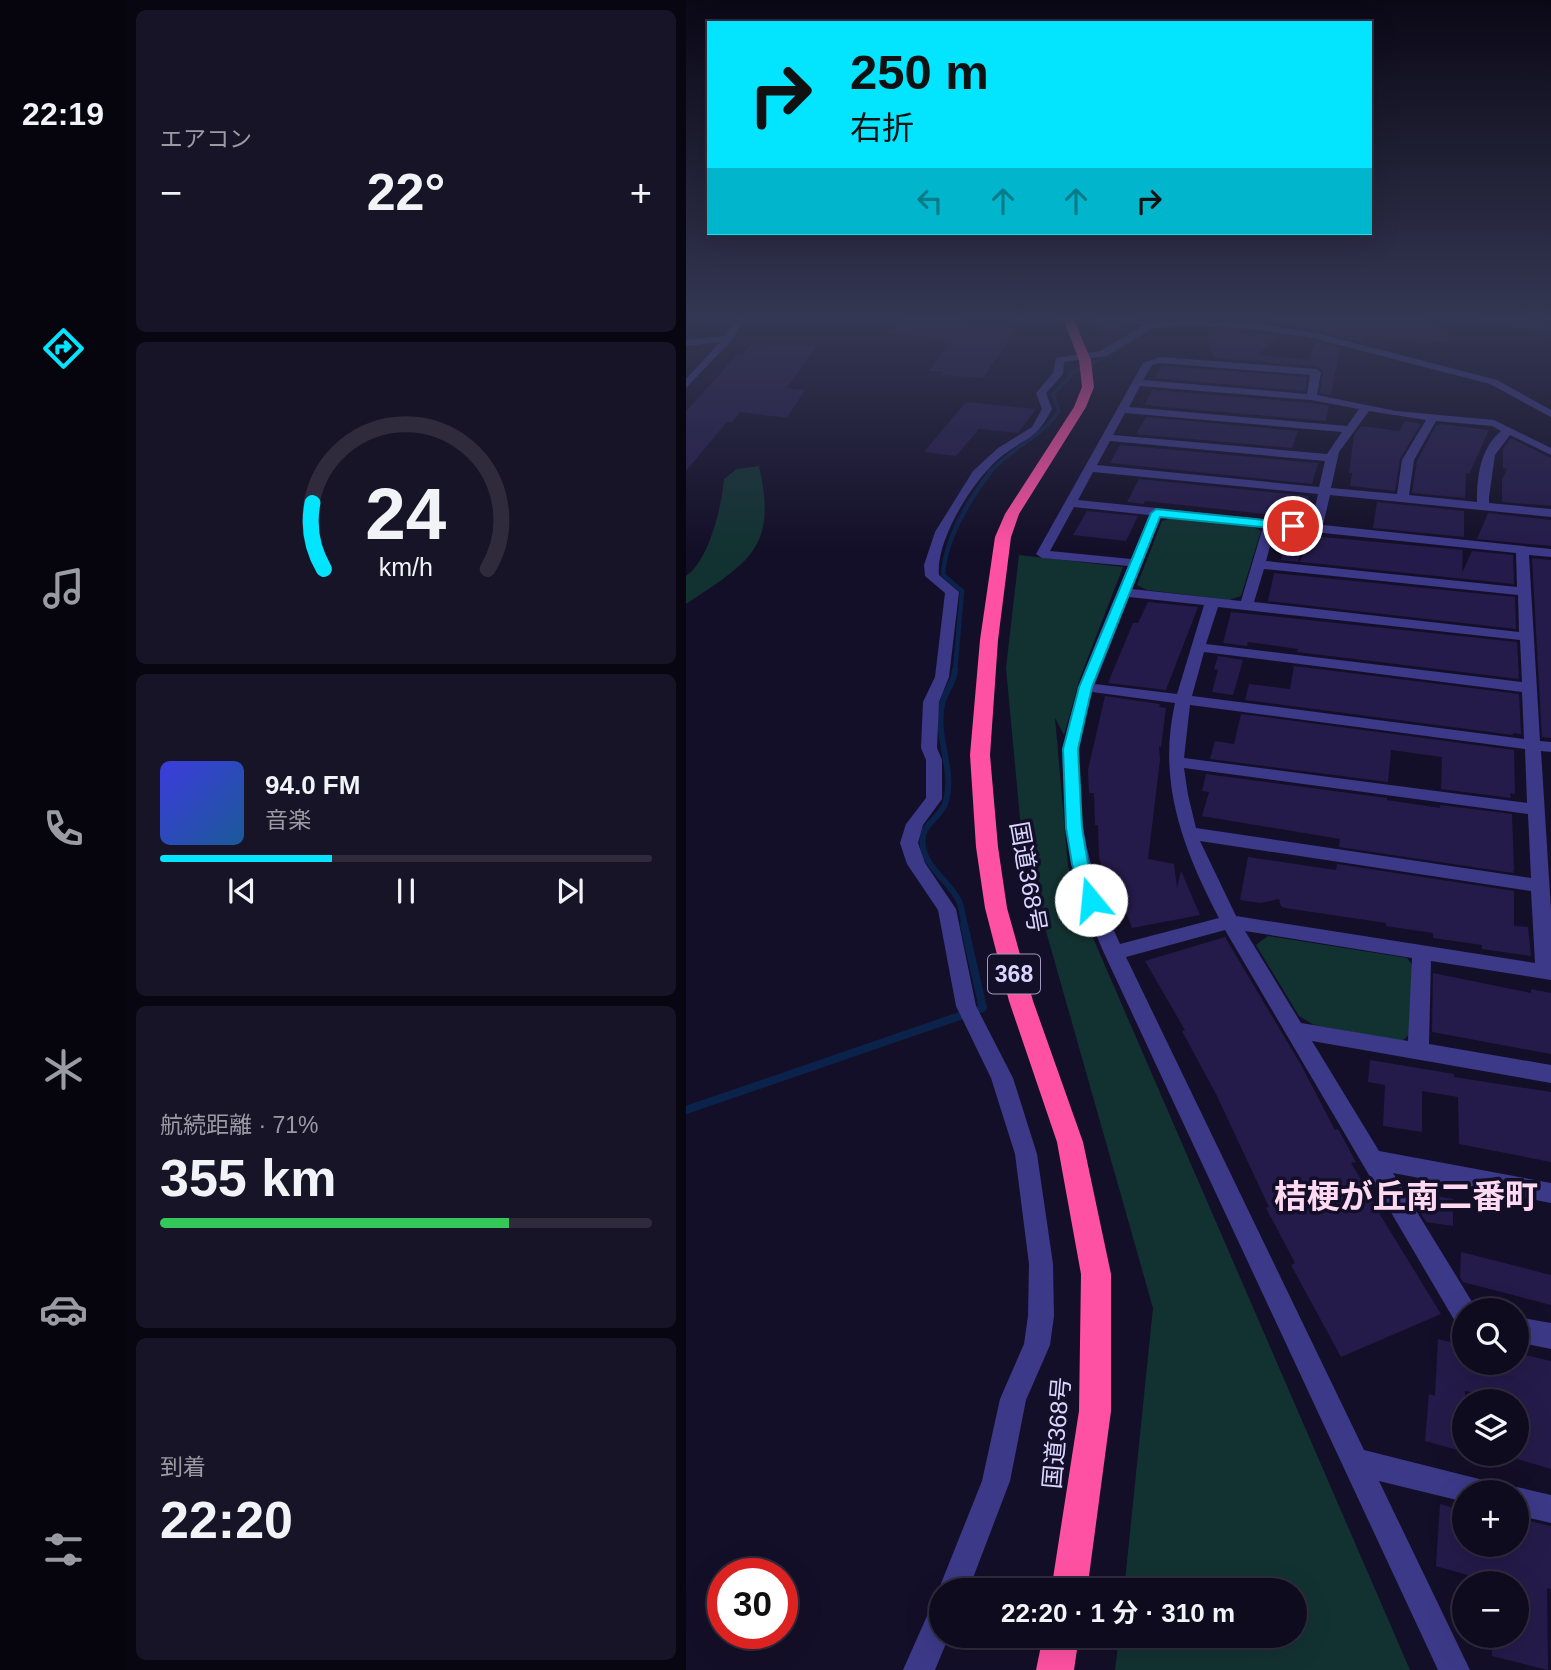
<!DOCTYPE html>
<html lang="ja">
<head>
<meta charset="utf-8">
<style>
	body { margin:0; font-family:Helvetica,"Noto Sans JP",sans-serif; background:#181427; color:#f1f3f6; height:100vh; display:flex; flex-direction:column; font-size:26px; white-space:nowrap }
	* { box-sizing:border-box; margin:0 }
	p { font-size:23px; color:#9b9ba4 }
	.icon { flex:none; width:38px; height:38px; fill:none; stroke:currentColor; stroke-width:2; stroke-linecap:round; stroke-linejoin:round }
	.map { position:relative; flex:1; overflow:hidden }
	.sheet { display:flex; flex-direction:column; gap:10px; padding:10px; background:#080610; width:560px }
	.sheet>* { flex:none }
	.top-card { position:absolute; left:21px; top:21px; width:665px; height:214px; border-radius:0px; box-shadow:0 7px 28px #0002,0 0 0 2px #2f2b3c; background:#02e4ff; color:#111; overflow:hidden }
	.tools { position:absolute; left:766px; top:1298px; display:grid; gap:14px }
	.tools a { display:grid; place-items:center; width:77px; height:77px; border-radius:50%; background:#0f0b1e; box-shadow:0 7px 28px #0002,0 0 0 2px #2f2b3c; font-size:35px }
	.speed { position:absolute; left:21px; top:1558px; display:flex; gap:14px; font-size:35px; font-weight:700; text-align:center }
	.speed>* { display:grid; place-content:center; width:91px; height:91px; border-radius:50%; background:#0f0b1e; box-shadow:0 7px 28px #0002,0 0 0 2px #2f2b3c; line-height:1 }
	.speed .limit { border:10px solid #d22; background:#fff; color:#111 }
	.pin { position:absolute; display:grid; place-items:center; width:60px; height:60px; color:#fff; margin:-30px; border:4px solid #fff; border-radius:50%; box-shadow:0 2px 7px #0007 }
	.me { position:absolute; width:77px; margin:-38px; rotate:343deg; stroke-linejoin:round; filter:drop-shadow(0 0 5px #0008) }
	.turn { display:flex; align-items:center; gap:24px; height:147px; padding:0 28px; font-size:32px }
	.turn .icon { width:91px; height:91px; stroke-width:2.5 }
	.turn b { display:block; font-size:49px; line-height:60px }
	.lanes { display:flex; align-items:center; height:66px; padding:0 28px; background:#0003; justify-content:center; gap:35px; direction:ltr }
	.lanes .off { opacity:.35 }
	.big { font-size:52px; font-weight:700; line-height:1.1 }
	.sheet .card { flex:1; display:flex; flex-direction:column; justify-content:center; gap:10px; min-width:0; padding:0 24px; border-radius:10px; background:#181427 }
	.sheet .dial { align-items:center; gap:0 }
	.dial svg { height:182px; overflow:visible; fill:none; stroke:#2f2b3c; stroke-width:7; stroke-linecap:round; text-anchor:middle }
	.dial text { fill:#f1f3f6; stroke:none }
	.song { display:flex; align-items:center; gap:21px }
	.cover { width:84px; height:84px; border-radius:10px; background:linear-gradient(135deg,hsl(240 70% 55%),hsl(210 70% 35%)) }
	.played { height:7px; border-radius:4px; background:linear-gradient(90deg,#02e4ff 35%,#2f2b3c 35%) }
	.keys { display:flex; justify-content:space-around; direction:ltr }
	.heat { display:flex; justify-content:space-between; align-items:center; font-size:38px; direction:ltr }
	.charge { height:10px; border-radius:5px; background:linear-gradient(90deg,#34c759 71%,#2f2b3c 0) }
	.trip { position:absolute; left:243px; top:1578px; width:378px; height:70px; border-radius:35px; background:#0f0b1e; box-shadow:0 7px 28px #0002,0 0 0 2px #2f2b3c; font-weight:700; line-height:70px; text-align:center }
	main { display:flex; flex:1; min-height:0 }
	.tabs { display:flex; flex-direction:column; width:126px; justify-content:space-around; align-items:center; background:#06040c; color:#9b9ba4 }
	.tabs .icon { width:49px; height:49px }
	.tabs .active { color:#02e4ff }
	.tabs b { font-size:32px; color:#f1f3f6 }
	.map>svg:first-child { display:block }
	.green { fill:#123231 }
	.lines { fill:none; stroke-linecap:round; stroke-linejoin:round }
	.stream-far3 { stroke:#0b224b; stroke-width:3.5 }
	.stream-far2 { stroke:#0b224b; stroke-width:4.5 }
	.stream-far1 { stroke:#0b224b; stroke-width:6 }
	.stream { stroke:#0b224b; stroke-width:8 }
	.river { fill:#0b224b; fill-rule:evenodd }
	.building { fill:#241b4a }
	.lane { fill:#3c3988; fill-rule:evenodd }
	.street { fill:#3c3988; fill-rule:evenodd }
	.highway { fill:#ff51a3; fill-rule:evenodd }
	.route { fill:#02e4ff; stroke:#0194a6; stroke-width:2 }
	.labels { text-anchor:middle; stroke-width:7; stroke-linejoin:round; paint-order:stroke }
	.shield { fill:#140f28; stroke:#9f9abe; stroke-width:2 }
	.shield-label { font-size:23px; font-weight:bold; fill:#dbd6ff }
	.street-label { font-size:24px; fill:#dbd6ff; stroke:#140f28 }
	.near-quarter-label { font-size:33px; font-weight:bold; fill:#ffd8f1; stroke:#140f28 }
</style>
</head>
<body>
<main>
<nav class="tabs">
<b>22:19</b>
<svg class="icon active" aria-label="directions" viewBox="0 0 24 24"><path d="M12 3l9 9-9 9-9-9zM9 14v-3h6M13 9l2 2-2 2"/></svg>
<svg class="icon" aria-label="music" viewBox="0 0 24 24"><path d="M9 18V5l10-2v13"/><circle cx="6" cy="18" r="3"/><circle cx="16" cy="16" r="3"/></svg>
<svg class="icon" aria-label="phone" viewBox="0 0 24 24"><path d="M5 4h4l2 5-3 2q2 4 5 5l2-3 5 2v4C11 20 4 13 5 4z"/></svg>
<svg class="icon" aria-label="climate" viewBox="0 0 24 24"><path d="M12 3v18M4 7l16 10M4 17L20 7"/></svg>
<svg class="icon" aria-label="car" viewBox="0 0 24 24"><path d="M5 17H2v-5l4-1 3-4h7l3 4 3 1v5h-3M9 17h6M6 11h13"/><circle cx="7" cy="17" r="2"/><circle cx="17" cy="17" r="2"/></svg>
<svg class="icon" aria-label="filters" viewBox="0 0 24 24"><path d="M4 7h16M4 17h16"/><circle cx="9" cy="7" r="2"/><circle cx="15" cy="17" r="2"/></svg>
</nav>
<section class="sheet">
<div class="card"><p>エアコン</p>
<div class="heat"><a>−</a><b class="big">22°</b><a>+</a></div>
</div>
<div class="card dial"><svg viewBox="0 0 100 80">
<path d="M14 69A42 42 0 1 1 86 69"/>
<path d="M14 69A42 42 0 0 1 9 40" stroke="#02e4ff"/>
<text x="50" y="56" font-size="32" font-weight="700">24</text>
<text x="50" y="72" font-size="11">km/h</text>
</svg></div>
<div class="card">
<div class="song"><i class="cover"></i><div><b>94.0 FM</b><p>音楽</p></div></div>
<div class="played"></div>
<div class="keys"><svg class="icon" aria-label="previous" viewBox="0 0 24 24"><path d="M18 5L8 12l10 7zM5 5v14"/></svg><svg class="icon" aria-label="pause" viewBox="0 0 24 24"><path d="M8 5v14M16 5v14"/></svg><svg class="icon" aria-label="next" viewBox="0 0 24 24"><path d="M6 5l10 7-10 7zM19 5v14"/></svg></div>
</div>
<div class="card"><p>航続距離 · 71%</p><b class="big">355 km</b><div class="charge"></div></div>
<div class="card"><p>到着</p><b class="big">22:20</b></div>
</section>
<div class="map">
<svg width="865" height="1670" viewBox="0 0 865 1670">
	<rect width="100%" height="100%" fill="#140f28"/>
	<path class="green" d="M 73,466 C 92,548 63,562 0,604 L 0,576 C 23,561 36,505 38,479 L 51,469 Z
		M 486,518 L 567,527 L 575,531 L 555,596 L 543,600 L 461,590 L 451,585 L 476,521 Z
		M 333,555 L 437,567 L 394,678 L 378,735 L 369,718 L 382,866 L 407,938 L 724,1670 L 429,1670 L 433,1636 L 609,1636 L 609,1591 L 438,1591 L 467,1308 L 337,850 L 320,668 Z
		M 582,936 L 721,958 L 727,966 L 724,1034 L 716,1041 L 628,1025 L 613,1016 L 570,945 Z"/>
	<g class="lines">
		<path class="stream-far3" d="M 430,316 L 465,327
			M 304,472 C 325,448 355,438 373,411 L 367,394 L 384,377 L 384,373 L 421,356 L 446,340"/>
		<path class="stream-far2" d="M 269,672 L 276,591 L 257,575 C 259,538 283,500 305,471"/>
		<path class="stream-far1" d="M 269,670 C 268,684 258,692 256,705 C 249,738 269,770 260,801 C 255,820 233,822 237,847 C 240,868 264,882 273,901 C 276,908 277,919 279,927"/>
		<path class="stream" d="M 0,1110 L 297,1008 L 278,925"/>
		<path class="river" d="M 790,316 L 829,316 L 865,322 L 865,334 L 800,322 Z"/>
	</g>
	<path class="building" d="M 221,316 L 248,318 L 250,316 L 273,316 L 267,324 L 331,328 L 297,378 L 255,375 L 258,372 L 243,371 L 266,341 L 201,333 Z
		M 583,316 L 742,316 L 763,342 L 680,337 L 678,343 L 604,325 L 541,319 L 583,321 Z
		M 428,317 L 437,333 L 418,334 L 410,318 Z
		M 532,330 L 592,336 L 571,355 L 622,360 L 630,342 L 654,348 L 645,395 L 634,393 L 637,371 L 630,366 L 528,358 L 520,336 L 527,336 Z
		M 65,345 L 131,346 L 101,388 L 119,390 L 101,418 L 54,412 L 46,422 L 41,422 L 0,471 L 0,411 L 51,355 L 56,355 Z
		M 476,366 L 621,377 L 619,391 L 469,378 Z
		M 466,390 L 625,403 L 643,406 L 640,421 L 467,406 L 459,404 Z
		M 280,402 L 350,409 L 332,433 L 293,429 L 270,456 L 238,452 Z
		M 460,417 L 612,431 L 606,448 L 450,434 Z
		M 719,421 L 735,424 L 714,459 L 709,491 L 664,486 L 666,473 L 663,473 L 668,435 L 675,426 L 713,431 Z
		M 755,424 L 803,430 L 783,474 L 780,473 L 779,498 L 726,493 L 731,461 L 750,426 Z
		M 825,438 L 865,458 L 865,506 L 816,502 L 816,480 L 821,469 L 817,468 L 817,449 Z
		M 434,445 L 632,463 L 626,484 L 424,463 Z
		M 453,479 L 623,496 L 616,518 L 459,501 L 458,504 L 441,502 Z
		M 691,502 L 778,511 L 778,537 L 687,528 Z
		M 401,511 L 452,516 L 440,541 L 387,535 Z
		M 802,513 L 865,520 L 865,546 L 791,539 Z
		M 600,533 L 617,535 L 612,561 L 614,561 L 627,536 L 777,550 L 776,573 L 786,551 L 827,555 L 828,584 L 595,560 Z
		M 846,558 L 865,560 L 865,738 L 856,737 Z
		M 588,573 L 829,597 L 830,629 L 582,601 Z
		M 462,602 L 512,607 L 480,690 L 422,683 L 447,623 L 452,623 Z
		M 545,612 L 831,642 L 833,679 L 611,652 L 612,649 L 562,642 L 561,646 L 537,643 Z
		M 532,656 L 557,660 L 547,695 L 526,692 L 532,670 L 528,669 Z
		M 608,666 L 833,694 L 835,734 L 827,733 L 827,735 L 559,700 L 563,684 L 604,689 Z
		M 419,696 L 474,704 L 473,707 L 480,708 L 475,747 L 473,746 L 474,760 L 462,859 L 488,864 L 491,888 L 495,871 L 514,915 L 446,928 L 430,887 L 424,888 L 413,858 L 412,825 L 409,825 L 408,793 L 403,793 L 402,770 Z
		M 555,714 L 828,750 L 829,794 L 824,793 L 825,798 L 755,789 L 756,757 L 705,750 L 702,782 L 524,759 L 529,741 L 548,744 Z
		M 520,774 L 701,798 L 701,800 L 754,808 L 754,805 L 826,814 L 828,869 L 827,873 L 653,847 L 654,839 L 516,816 L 523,792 L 516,791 Z
		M 562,857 L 650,870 L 651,864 L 828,891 L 828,926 L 842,927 L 845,956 L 796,949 L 796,945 L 747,938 L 747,933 L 700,926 L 700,923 L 599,908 L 595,906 L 593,899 L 575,903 L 554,900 Z
		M 539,937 L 615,1065 L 649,1130 L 652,1129 L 670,1162 L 665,1163 L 695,1214 L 693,1213 L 755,1314 L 655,1357 L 605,1265 L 609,1263 L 580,1208 L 583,1207 L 530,1094 L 496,1031 L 499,1030 L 459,961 Z
		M 747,973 L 845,993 L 845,989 L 865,993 L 865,1054 L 746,1032 Z
		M 684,1060 L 768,1074 L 768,1077 L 865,1092 L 865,1162 L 773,1144 L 772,1097 L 736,1091 L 736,1132 L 697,1126 L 699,1085 L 682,1082 Z
		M 727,1192 L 767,1199 L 767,1226 L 740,1222 L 727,1200 Z
		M 775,1252 L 865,1275 L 865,1305 L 777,1282 L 774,1277 Z
		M 752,1339 L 774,1344 L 779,1352 L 779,1363 L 831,1363 L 831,1353 L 865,1361 L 865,1469 L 831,1459 L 831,1402 L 779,1391 L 779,1452 L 739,1441 L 743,1394 L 749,1396 Z
		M 754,1504 L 779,1511 L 779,1545 L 831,1545 L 831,1518 L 865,1526 L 865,1589 L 861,1588 L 862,1670 L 806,1656 L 806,1636 L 831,1636 L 831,1584 L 812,1584 L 750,1566 Z"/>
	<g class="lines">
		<path class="lane" d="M 432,316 L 438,316 L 467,325 L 463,326 Z"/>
		<path class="street" d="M 51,316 L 60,316 L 46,340 L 0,388 L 0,379 L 34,342 L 0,346 L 0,340 L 40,336 Z
			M 506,319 L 567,323 L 630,333 L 811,380 L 865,410 L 865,417 L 804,384 L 626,338 L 567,329 L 506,325 L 467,328 L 420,356 L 378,362 L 377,374 L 360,393 L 366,409 C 350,439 345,435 320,453 C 291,473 249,539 253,575 L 273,592 L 263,677 L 253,702 L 251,748 L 256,760 L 256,799 L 237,825 L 232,843 L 239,863 L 270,909 L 290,1006 L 327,1078 L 351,1154 L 367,1264 L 368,1316 L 364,1345 L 340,1400 L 324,1481 L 282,1591 L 256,1591 L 256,1599 L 252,1591 L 296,1481 L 314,1399 L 338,1344 L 342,1316 L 343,1264 L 329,1154 L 305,1078 L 270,1006 L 252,910 L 221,864 L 214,843 L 220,824 L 240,798 L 240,760 L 235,748 L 237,702 L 249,677 L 259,593 L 239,576 L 238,565 L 249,532 L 287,471 L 312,448 L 346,427 L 356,409 L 350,393 L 367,373 L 370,358 L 414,351 L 462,323 Z
			M 474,357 L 630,369 L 635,372 L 631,395 L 710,411 L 808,420 L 865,448 L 865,455 L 824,435 L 809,455 L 803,497 L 803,503 L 865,509 L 865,517 L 644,495 L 637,525 L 865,549 L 865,557 L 843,555 L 854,741 L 865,742 L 865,752 L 855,751 L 865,910 L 865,980 L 745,961 L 743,1044 L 865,1065 L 865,1083 L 626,1041 L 693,1151 L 865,1183 L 865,1203 L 707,1173 L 788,1305 L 790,1311 L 779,1311 L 779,1326 L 770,1323 L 539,930 L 440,957 L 678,1450 L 809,1483 L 813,1493 L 779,1493 L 779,1502 L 693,1481 L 784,1670 L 752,1670 L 418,953 C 393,894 380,854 378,789 C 378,775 375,760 378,746 C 389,684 418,625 442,566 L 356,558 L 350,554 L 457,363 ZM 474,363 L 624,375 L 621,394 L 457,380 L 466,365 ZM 454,386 L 625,400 L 673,409 L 661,426 L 443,407 ZM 683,411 L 740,420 L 716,460 L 711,494 L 645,488 L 653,452 ZM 439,413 L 656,432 L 641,454 L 427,435 ZM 750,421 L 806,426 L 815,431 C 794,449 791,476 791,502 L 723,495 L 728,460 ZM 424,441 L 639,461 L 633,487 L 411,465 ZM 407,472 L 632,494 L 625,524 L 392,500 ZM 388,507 L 463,515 L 445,559 L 364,551 ZM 475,516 L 577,527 L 555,601 L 446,589 ZM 589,528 L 830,553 L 831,587 L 580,561 ZM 578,569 L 832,595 L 833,632 L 568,602 ZM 443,597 L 518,605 L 491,694 L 409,684 ZM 532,607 L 834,640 L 836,682 L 520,644 ZM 518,652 L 836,692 L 838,739 L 506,696 ZM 406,692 L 489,703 C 471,782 497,849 533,918 L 434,944 C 406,882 389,819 393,750 C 394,731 402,711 406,692 ZM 504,705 L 839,749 L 841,803 L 498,758 ZM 498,768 L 842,814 L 845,878 L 510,828 L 502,795 ZM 514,841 L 845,891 L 849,963 L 550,916 ZM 559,931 L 726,958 L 722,1041 L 615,1023 Z
			M 831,1317 L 865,1323 L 865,1349 L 831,1342 Z
			M 831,1487 L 865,1495 L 865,1523 L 831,1515 L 831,1493 L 820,1493 Z
			M 256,1603 L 256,1636 L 263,1636 L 249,1670 L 217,1670 L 245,1607 Z"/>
		<path class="highway" d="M 376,316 L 386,316 L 405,360 L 408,387 L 400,407 L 333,514 L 325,537 L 312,640 L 304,755 L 312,847 L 321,908 L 347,1001 L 397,1142 L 425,1274 L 425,1411 L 401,1591 L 365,1591 L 393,1411 L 395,1274 L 371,1142 L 323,1001 L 299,908 L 290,847 L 284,755 L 294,640 L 309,537 L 319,514 L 388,407 L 396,387 L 393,360 Z
			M 357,1636 L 393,1636 L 388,1670 L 350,1670 Z"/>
	</g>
	<linearGradient id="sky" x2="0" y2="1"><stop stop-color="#0b0816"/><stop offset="0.58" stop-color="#343753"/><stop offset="1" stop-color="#343753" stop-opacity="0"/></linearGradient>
	<rect width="865" height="549" fill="url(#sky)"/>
	<path class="route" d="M 470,509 L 607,523 L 613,526 L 607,530 L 474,517 L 406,687 L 392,749 L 396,828 L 402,864 L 414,900 L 405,906 L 397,900 L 386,864 L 380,828 L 377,749 L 393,687 L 465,513 Z"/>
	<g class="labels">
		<rect class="shield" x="302" y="954.5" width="52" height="39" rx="5"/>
		<g class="shield-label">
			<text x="328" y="982">368</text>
		</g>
		<g class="street-label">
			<text transform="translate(342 877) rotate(80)" y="8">国道368号</text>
			<text transform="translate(371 1433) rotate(-85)" y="8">国道368号</text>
		</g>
		<g class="near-quarter-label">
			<text x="720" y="1208">桔梗が丘南二番町</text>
		</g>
	</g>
</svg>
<div class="tools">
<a><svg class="icon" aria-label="search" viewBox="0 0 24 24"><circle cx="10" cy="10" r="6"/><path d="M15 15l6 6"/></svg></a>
<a><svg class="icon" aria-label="layers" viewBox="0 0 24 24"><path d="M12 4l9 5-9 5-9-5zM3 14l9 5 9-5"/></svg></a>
<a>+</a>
<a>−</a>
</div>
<div class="speed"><div class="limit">30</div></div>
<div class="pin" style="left:607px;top:526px;background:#d93025"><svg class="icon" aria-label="arrive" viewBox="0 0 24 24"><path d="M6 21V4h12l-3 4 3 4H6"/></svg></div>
<svg class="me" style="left:405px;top:900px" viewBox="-20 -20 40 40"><circle r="19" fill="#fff"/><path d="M0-13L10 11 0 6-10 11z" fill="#02e4ff"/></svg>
<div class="trip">22:20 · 1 分 · 310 m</div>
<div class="top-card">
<div class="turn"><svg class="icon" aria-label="right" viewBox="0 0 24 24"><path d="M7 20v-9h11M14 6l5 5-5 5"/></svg><div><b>250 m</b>右折</div></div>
<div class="lanes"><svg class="icon off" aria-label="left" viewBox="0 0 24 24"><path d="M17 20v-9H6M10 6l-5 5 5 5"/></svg><svg class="icon off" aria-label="ahead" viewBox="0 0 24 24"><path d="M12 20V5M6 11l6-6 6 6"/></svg><svg class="icon off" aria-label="ahead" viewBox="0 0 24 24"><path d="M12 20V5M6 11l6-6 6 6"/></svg><svg class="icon" aria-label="right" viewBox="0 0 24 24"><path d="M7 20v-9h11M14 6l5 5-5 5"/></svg></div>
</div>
</div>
</main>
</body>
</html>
